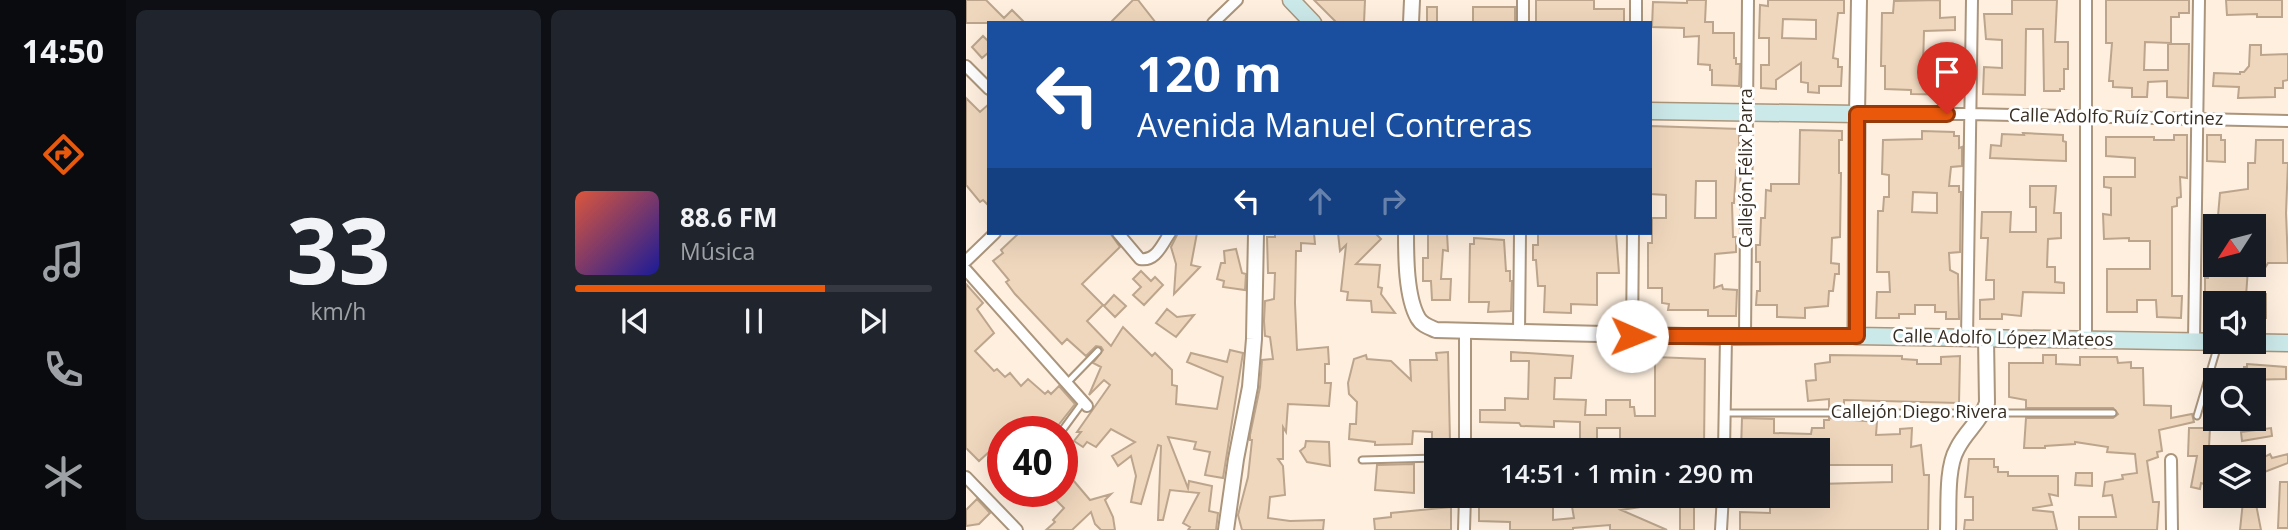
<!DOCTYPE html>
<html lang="es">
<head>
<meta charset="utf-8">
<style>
	body { margin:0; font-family:"Open Sans",sans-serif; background:#20242c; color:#f1f3f6; height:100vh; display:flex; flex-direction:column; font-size:26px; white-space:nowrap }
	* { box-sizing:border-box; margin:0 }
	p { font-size:23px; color:#9ea1a6 }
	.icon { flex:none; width:38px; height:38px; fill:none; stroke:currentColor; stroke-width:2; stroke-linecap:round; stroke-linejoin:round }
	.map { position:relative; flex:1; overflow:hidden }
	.side { display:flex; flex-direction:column; gap:10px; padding:10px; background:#0d0f14; width:840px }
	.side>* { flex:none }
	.banner { position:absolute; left:21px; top:21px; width:665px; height:214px; border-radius:0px; box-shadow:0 7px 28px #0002; background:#1a4fa0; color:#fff; overflow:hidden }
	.needle { width:46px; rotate:234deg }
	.fabs { position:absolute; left:1237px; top:214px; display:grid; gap:14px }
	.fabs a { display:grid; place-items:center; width:63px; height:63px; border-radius:0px; background:#171b24; box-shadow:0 7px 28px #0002; font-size:35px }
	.speed { position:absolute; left:21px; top:416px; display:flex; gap:14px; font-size:35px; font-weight:700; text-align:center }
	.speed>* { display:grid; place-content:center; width:91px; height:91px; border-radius:50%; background:#171b24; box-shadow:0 7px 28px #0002; line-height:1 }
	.speed .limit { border:10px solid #d22; background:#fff; color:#111 }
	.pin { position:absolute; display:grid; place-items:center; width:60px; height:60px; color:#fff; margin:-72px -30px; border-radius:50% 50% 50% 0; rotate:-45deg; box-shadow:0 0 7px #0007 }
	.pin .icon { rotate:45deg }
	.me { position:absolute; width:77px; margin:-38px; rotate:91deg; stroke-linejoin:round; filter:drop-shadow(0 0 5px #0008) }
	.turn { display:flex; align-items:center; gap:24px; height:147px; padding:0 35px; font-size:32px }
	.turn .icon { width:91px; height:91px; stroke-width:2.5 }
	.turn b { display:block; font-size:49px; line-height:60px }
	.lanes { display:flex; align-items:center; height:66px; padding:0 35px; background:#0003; justify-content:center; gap:35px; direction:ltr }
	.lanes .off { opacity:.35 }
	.side .widget { flex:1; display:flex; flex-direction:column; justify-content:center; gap:10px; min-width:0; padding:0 24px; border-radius:10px; background:#20242c }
	.side .dial { align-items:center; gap:0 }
	.dial b { font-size:91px; line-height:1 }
	.song { display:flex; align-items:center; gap:21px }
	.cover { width:84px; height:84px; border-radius:10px; background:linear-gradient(135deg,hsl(10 70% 55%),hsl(240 70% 35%)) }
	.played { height:7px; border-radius:4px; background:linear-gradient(90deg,#ea580c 70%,#363941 70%) }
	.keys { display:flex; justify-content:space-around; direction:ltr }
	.side .tiles { flex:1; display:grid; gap:10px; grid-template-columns:repeat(2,1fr) }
	.trip { position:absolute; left:458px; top:438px; width:406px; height:70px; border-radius:0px; background:#171b24; box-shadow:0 7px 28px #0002; font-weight:600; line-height:70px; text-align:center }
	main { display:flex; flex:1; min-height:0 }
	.dock { display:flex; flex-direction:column; width:126px; justify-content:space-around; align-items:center; background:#090b0e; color:#9ea1a6 }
	.dock .icon { width:49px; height:49px }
	.dock .active { color:#ea580c }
	.dock b { font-size:32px; color:#f1f3f6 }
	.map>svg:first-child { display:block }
	.building { fill:#efd7bd; stroke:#bca58c; stroke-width:2; fill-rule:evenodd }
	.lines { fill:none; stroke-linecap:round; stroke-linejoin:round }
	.service-casing { stroke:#ab957c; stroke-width:9 }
	.minor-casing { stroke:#ab957c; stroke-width:14 }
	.tertiary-casing { stroke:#ab957c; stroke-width:18 }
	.secondary-casing { stroke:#ab957c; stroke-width:19 }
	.service { stroke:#fff; stroke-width:5 }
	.minor { stroke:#fff; stroke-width:10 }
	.tertiary { stroke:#fff; stroke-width:14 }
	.secondary { stroke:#cce9e9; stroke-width:16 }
	.route-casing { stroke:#983908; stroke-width:18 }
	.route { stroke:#ea580c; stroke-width:12 }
	.labels { text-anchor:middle; stroke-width:6; stroke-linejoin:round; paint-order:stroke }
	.street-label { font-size:18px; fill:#372e23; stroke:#fff }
</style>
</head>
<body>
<main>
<nav class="dock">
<b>14:50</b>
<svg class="icon active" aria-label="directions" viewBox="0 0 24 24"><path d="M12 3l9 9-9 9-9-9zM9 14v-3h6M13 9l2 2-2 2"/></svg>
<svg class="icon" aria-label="music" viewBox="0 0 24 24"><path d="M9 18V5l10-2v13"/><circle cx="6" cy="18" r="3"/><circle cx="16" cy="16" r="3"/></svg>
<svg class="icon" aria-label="phone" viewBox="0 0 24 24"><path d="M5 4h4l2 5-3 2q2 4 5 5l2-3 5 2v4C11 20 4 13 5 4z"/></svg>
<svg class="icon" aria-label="climate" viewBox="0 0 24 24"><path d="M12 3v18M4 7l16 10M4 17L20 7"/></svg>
</nav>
<section class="side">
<div class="tiles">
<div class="widget dial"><b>33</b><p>km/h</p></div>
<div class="widget">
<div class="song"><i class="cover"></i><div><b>88.6 FM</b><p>Música</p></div></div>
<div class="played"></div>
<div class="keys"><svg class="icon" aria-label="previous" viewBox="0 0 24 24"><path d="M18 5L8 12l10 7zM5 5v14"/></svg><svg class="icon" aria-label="pause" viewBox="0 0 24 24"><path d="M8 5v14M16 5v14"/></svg><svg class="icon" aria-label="next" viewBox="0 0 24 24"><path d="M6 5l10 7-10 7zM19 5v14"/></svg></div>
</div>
</div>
</section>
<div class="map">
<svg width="1322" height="530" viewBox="0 0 1322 530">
	<rect width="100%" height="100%" fill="#feefdf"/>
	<path class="building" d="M 0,0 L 20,0 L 38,18 L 46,10 L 59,23 L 0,23 Z
		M 167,0 L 172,0 L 190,23 L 144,23 Z
		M 348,0 L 399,0 L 398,23 L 371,23 Z
		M 570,0 L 628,0 L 628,9 L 658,9 L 658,23 L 570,23 Z
		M 721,0 L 740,0 L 739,22 L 747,22 L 747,33 L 768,33 L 768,58 L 770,58 L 770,64 L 774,64 L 773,86 L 746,85 L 746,70 L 744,70 L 744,65 L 732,64 L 733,36 L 718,37 L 718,28 L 686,27 L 687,2 L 721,3 Z
		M 802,0 L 878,0 L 878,13 L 872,13 L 867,58 L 872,59 L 872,67 L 876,67 L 875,86 L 853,86 L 853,93 L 842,92 L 842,83 L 835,82 L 835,63 L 810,80 L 810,89 L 795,88 L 795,65 L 803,65 L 803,38 L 793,38 L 794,5 L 802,6 ZM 817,19 L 850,20 L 850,39 L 816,38 Z
		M 974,0 L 974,18 L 989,17 L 989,30 L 958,31 L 957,66 L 997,67 L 997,95 L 945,94 L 945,90 L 919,89 L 919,66 L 915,66 L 916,13 L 927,13 L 928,1 Z
		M 1046,0 L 1091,0 L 1089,42 L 1102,42 L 1102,69 L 1098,69 L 1098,89 L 1094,89 L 1094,91 L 1078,91 L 1077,29 L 1060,29 L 1059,95 L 1017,94 L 1018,67 L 1036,68 L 1036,40 L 1020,39 L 1018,14 L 1046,14 Z
		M 1140,0 L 1223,0 L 1223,13 L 1213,13 L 1213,17 L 1205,17 L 1205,43 L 1179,42 L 1178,70 L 1202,70 L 1202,44 L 1223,44 L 1222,98 L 1201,97 L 1201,81 L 1182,82 L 1181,97 L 1166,97 L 1166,88 L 1147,87 L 1147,81 L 1143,81 L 1146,43 L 1140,43 Z
		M 1260,0 L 1316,0 L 1316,17 L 1291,17 L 1291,14 L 1261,15 Z
		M 461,7 L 471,7 L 471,23 L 461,23 Z
		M 507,7 L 549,7 L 549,23 L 507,23 Z
		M 17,36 L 23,42 L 23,52 L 16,58 L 6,47 Z
		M 1284,45 L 1295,45 L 1295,55 L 1322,54 L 1322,80 L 1317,81 L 1317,88 L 1309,88 L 1309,97 L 1272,98 L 1273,87 L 1247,86 L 1248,73 L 1274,74 L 1274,72 L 1278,72 L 1283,66 Z
		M 0,98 L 14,112 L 23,104 L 23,206 L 17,200 L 14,202 L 0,185 Z
		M 684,126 L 773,129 L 773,170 L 770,170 L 768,203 L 766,203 L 767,237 L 770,237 L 770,252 L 749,254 L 748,288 L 756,285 L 757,289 L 771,290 L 770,316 L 742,316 L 742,310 L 702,310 L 703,304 L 696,303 L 696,288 L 682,288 L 682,243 L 686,243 L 686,218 L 700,218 L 700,195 L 684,194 ZM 730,181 L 750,181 L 750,218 L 729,218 Z
		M 834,130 L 876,131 L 876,140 L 873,140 L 873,173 L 875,173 L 874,237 L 866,238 L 865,263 L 873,264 L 873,274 L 869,274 L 867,291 L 863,291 L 862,306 L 839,308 L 839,318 L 811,317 L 811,305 L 790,305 L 791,291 L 794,291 L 794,262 L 790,262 L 790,245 L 794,245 L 795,218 L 799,218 L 800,190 L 805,191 L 805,184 L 833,184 Z
		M 956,131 L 988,132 L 988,136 L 993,136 L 993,148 L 996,147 L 996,166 L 985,167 L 983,186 L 993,186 L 993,192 L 995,192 L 994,252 L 983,253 L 984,270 L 992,274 L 993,319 L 980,319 L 980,312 L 969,312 L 969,305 L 949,305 L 949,314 L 933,314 L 933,318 L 910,318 L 911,292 L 924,292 L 923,272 L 911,272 L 912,211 L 917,211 L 918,197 L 923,197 L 923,175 L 916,174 L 917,140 L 956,139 ZM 947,192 L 971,193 L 971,213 L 946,212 Z
		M 1057,133 L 1097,135 L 1097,141 L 1100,142 L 1100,161 L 1024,158 L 1025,145 L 1035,146 L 1036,134 L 1058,135 Z
		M 1208,135 L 1221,135 L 1221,178 L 1214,177 L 1215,197 L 1211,198 L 1211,206 L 1206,207 L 1206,296 L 1216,296 L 1215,318 L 1191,317 L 1190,300 L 1171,300 L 1171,312 L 1141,312 L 1141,269 L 1184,269 L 1184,241 L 1163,241 L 1163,238 L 1138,239 L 1137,214 L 1145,215 L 1145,188 L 1138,187 L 1138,177 L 1169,177 L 1169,158 L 1140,156 L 1140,137 L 1188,137 L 1188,140 L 1208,140 Z
		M 1241,135 L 1255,135 L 1255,140 L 1259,140 L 1259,162 L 1241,161 Z
		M 1290,140 L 1317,140 L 1317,163 L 1322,163 L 1320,213 L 1322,263 L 1302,263 L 1299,268 L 1288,268 L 1288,226 L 1246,226 L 1246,216 L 1252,216 L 1254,193 L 1282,189 L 1282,163 L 1289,163 Z
		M 1064,186 L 1090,186 L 1088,213 L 1095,213 L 1095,238 L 1082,239 L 1081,267 L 1089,267 L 1089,282 L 1098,283 L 1098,293 L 1057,292 L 1055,316 L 1036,314 L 1036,319 L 1014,319 L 1014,300 L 1028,299 L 1028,280 L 1020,280 L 1022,238 L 1015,238 L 1016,212 L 1045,212 L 1044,232 L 1070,232 L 1070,207 L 1064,207 Z
		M 53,233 L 144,233 L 154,247 L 116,284 L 137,305 L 121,321 L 145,346 L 157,327 L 186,356 L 189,353 L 206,370 L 206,385 L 211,386 L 210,404 L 251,409 L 257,377 L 221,362 L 225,353 L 261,362 L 264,350 L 277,353 L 257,478 L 239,475 L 244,452 L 228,449 L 230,442 L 202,437 L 222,488 L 223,481 L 246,486 L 243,511 L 252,513 L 250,530 L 222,530 L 224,527 L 217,523 L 233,493 L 204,490 L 197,520 L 192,520 L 195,446 L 192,445 L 175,504 L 165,502 L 170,476 L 165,456 L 152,466 L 146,456 L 169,442 L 145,429 L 130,447 L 121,442 L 117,447 L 108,441 L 115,432 L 111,432 L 144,385 L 138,380 L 123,395 L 135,367 L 127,363 L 137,350 L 135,347 L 130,346 L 120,356 L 101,339 L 96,344 L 49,294 L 40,282 L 43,280 L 27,261 L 37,253 L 35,250 Z
		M 212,233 L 231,233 L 225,265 L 234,267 L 208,294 L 210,264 L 205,247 Z
		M 309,233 L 348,233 L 349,244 L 335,243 L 335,251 L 330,251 L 329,303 L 331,350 L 362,347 L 363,364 L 359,364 L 359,383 L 365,383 L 363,406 L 322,404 L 320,432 L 317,427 L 317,459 L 312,459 L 317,466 L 319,495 L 304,497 L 302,518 L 324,521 L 358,520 L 357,530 L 276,530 L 272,515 L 282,477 L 286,440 L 284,440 L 284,435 L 294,387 L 296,360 L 307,359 L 304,337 L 299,336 L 298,321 L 299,301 L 308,299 L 309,273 L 302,273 L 301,237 L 309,237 Z
		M 372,233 L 409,233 L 415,239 L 390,264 L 414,265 L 412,287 L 416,288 L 415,294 L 429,313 L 406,312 L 405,301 L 381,300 L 382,292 L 375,291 L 380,245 L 374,251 Z
		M 462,233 L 481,233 L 482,251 L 477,250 L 475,279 L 485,279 L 484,300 L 466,300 L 465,281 L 457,281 L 457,258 L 462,258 Z
		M 572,233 L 650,233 L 653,273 L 631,273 L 631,305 L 605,304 L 605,313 L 578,312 L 579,286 L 572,286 L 570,260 L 567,260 L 567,245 L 572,245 Z
		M 508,238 L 538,240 L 540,271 L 544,271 L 544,281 L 546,281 L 545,311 L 522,312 L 523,302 L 503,302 L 504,244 L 508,244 Z
		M 270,249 L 276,273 L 280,274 L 279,290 L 257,287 L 258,281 L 251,279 L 255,263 L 259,263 L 258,251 Z
		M 1242,269 L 1282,269 L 1280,296 L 1239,293 L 1239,278 L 1242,278 Z
		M 175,271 L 185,281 L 189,277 L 197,285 L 178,305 L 167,295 L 175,287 L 167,279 Z
		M 0,284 L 17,303 L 11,309 L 28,333 L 9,351 L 28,371 L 31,369 L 39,377 L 44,373 L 55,386 L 62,379 L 79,394 L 82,391 L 85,394 L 93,386 L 109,404 L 87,432 L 37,432 L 37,467 L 23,452 L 13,461 L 0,448 Z
		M 1288,294 L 1300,294 L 1300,318 L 1288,318 Z
		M 148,295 L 160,306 L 149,317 L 138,306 Z
		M 201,309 L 211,317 L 228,315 L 210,337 L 190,323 Z
		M 482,352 L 484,441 L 481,444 L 466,444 L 466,432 L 447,431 L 446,444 L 409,445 L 409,442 L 383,439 L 384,424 L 390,424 L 391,402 L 383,394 L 382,383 L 388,359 L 400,355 L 401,359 L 425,361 L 445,380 L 444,360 L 471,360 L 470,353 Z
		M 545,352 L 607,356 L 605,378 L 589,378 L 588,399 L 620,400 L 619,415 L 640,415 L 640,400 L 664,400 L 664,407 L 668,407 L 669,416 L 689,416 L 689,357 L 739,359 L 738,447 L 654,445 L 654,428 L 631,428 L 631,439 L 614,439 L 614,422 L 588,421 L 588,427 L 555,426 L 553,423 L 514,422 L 514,410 L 539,410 L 539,398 L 562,399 L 563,361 L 545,361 Z
		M 864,355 L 936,356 L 936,359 L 951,360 L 951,364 L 975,364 L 975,357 L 994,356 L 993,403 L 878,400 L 878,408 L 863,408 L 863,399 L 842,401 L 840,381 L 850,380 L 849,364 L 864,362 Z
		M 1077,355 L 1090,355 L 1090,364 L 1114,365 L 1114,357 L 1151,357 L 1152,363 L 1165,362 L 1165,368 L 1177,368 L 1178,405 L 1205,406 L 1205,418 L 1226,414 L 1228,422 L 1193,430 L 1196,451 L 1191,452 L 1192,457 L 1181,461 L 1187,502 L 1193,502 L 1191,530 L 1113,530 L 1113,517 L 1150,517 L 1146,495 L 1137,496 L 1139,482 L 1157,479 L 1156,475 L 1171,473 L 1169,454 L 1141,452 L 1142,447 L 1109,442 L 1109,444 L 1079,446 L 1079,448 L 1058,448 L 1060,418 L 1147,418 L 1152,414 L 1147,408 L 1060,408 L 1060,400 L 1043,397 L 1043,363 L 1077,363 Z
		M 1281,364 L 1320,367 L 1320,379 L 1277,380 L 1278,367 L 1281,367 Z
		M 776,418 L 808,419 L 808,433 L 845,434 L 846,428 L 858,428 L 858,420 L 863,420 L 863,418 L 911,422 L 910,435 L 934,434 L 934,429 L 946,428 L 945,447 L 955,445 L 958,475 L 963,475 L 962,530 L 774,530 L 774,512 L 804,513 L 804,495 L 852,495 L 852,484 L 926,482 L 926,465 L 852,465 L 852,443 L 808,443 L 808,450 L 775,450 Z
		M 1223,428 L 1244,428 L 1243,447 L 1254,447 L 1254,457 L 1250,457 L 1250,466 L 1241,466 L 1238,484 L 1235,483 L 1234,489 L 1225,487 L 1231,456 L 1222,456 Z
		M 1305,428 L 1306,436 L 1276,441 L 1275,432 Z
		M 340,441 L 363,442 L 364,466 L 341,462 L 334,451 L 339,447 Z
		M 1304,454 L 1306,458 L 1322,454 L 1322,463 L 1288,476 L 1288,462 Z
		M 1003,459 L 1028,459 L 1028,467 L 1032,467 L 1032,472 L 1042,472 L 1042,476 L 1092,476 L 1092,496 L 1083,494 L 1086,505 L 1067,508 L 1067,510 L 1087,512 L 1091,530 L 998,530 L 999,520 L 1007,520 L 1007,497 L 999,497 Z
		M 448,464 L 448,493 L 409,490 L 411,465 Z
		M 96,467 L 124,500 L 145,494 L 139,500 L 147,517 L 149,530 L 135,530 L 129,524 L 125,512 L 106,530 L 80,530 L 89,522 L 87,520 L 98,508 L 82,492 L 96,492 Z
		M 1110,473 L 1126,473 L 1126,486 L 1109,485 Z
		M 1314,482 L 1322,482 L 1322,528 L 1312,528 Z
		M 517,495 L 540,495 L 540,505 L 563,505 L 564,495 L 587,495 L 587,520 L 608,518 L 604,495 L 629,495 L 629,503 L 661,500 L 661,495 L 728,495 L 728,530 L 714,530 L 714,501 L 655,510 L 701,530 L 644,530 L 644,525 L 607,528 L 607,530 L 544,530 L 544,522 L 513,521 L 513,505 L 516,505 Z
		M 11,499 L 24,513 L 13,524 L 0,526 L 0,510 Z
		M 1289,499 L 1295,530 L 1274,530 L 1277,501 Z
		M 485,507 L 485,530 L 409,530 L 408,519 L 425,517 L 425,513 Z"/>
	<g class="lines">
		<defs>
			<path id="service" d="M 101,383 L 132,351
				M 760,413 L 1147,413
				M 1231,416 L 1252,345
				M 95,432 L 117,402
				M 396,460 L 471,458"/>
			<path id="minor" d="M 247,23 L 271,0
				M 557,23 L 557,0
				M 670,23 L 670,0
				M 0,66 L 23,89
				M 891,114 L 1004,114 L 1322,121
				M 152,233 L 174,259 C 190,262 196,244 204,233
				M 0,261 L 29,233
				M 0,270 L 121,406
				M 499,332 L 499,450
				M 553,333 L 554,233
				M 666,336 L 667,233
				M 779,336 L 782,0
				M 1001,339 L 1006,0
				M 1120,339 L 1120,0
				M 1228,341 L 1233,0
				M 758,450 L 760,337
				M 1205,460 L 1206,530
				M 0,477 L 51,530
				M 498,530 L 499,495
				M 755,530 L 757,495"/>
			<path id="tertiary" d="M 445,23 L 446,0
				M 891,114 L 893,0
				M 440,233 C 440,256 440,297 452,318 C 456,325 463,327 470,330 L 760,337 L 890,336
				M 260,530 L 270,459 L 284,387 L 288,339 L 290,233
				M 982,530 C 983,507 980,468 991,449 C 999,432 1015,421 1021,403 L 1020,338"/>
			<path id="secondary" d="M 325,0 L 347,23
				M 684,111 L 891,114 L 890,336 L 1322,343"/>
		</defs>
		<use href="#service" class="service-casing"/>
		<use href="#minor" class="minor-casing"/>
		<use href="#tertiary" class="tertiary-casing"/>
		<use href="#secondary" class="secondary-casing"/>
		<use href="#service" class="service"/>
		<use href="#minor" class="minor"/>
		<use href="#tertiary" class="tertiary"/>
		<use href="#secondary" class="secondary"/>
	</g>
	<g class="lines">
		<defs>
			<path id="route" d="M 666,336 L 891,336 L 891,114 L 981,114"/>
		</defs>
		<use href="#route" class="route-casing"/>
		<use href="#route" class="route"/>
	</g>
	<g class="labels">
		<g class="street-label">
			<text transform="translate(1150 117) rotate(1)" y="6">Calle Adolfo Ruíz Cortinez</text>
			<text transform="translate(780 168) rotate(-90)" y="6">Callejón Félix Parra</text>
			<text transform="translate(1037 338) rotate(1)" y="6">Calle Adolfo López Mateos</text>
			<text x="953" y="418">Callejón Diego Rivera</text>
		</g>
	</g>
</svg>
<div class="fabs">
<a><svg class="needle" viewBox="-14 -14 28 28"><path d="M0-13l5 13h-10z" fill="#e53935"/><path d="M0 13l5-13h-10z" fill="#9ea1a6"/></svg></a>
<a><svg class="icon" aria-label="sound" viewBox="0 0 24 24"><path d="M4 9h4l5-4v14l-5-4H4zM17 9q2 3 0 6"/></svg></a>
<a><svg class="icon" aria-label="search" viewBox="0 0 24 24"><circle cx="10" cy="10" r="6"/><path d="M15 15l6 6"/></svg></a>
<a><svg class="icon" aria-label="layers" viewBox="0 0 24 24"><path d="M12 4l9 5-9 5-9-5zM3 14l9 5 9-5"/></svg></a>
</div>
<div class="speed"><div class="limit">40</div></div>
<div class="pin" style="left:981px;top:114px;background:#d93025"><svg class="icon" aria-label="arrive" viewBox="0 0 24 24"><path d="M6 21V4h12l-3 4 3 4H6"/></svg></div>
<svg class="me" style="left:666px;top:336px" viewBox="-20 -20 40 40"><circle r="19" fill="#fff"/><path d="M0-13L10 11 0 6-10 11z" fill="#ea580c"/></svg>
<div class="trip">14:51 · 1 min · 290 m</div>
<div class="banner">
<div class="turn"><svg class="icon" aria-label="left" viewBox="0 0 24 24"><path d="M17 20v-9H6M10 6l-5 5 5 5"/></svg><div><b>120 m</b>Avenida Manuel Contreras</div></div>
<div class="lanes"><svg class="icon" aria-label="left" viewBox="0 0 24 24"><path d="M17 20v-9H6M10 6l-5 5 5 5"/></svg><svg class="icon off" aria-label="ahead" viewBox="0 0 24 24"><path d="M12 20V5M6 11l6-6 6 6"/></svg><svg class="icon off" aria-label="right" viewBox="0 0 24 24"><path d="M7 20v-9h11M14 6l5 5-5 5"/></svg></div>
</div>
</div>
</main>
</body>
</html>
